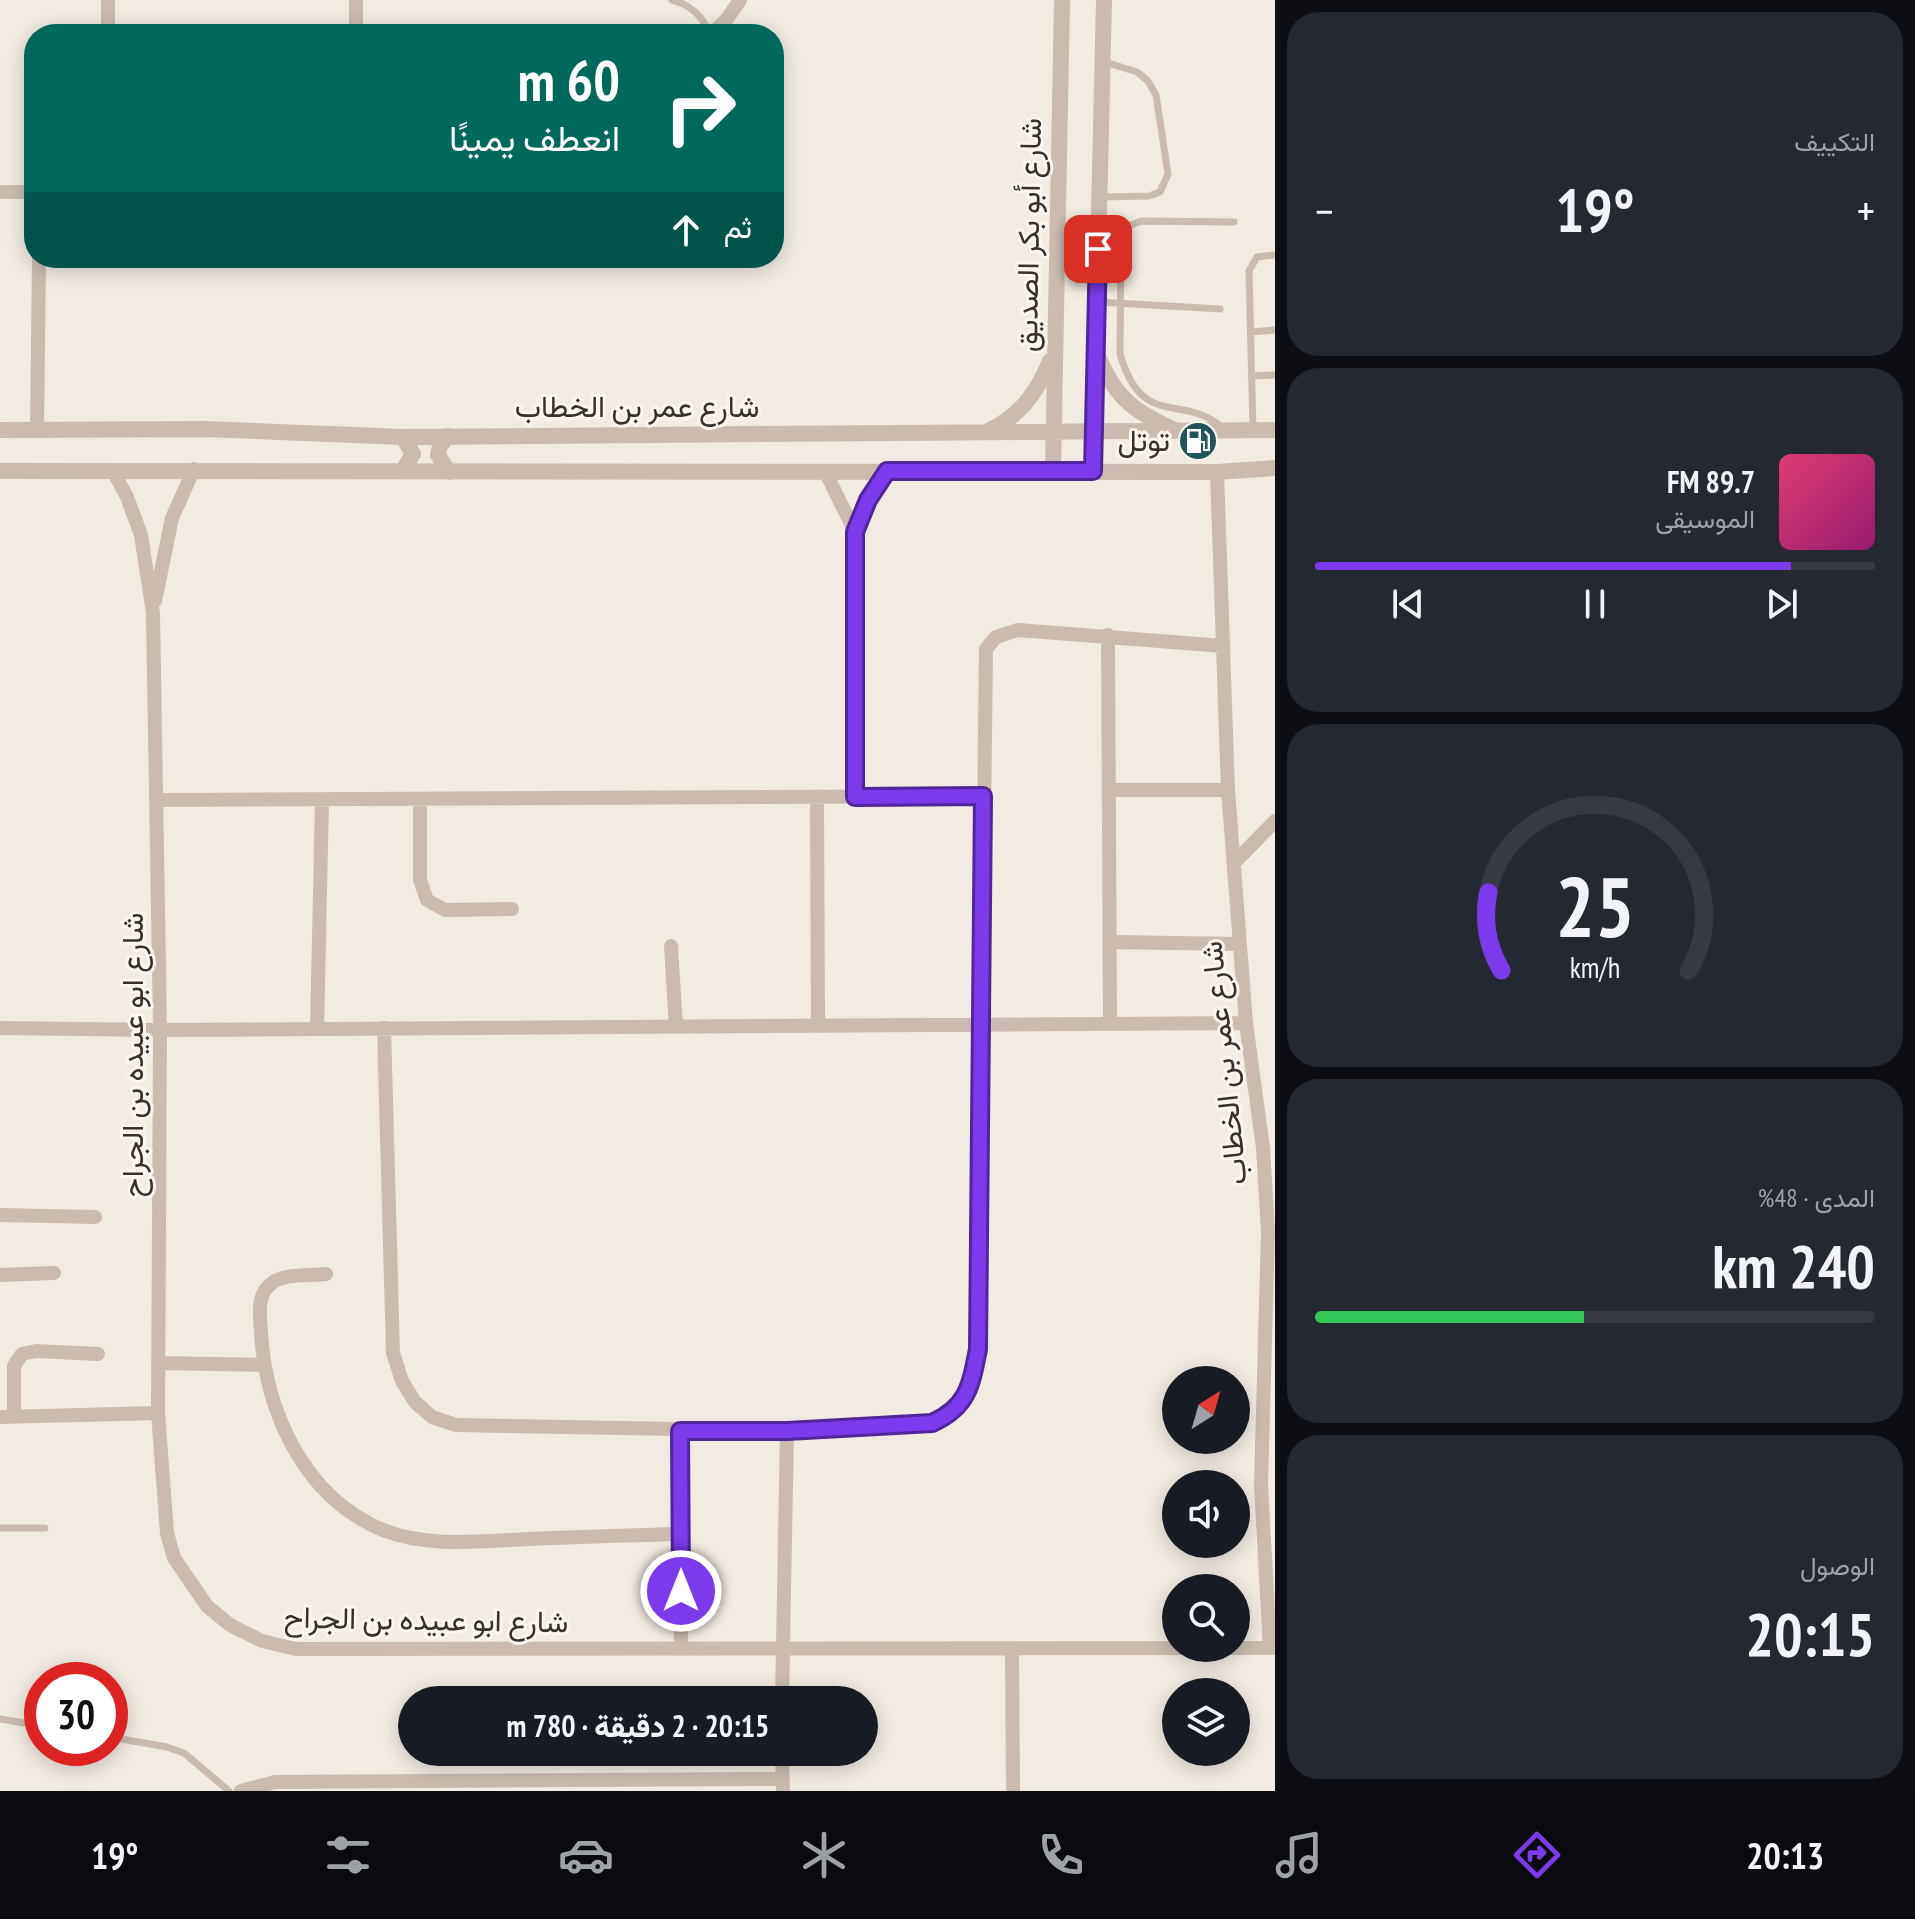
<!DOCTYPE html>
<html lang="ar">
<head>
<meta charset="utf-8">
<style>
	body { margin:0; font-family:"PT Sans Narrow",Vazirmatn,sans-serif; background:#242831; color:#f1f3f6; direction:rtl; height:100vh; display:flex; flex-direction:column; font-size:30px; white-space:nowrap }
	* { box-sizing:border-box; margin:0 }
	p { font-size:26px; color:#9ea1a6 }
	.icon { flex:none; width:44px; height:44px; fill:none; stroke:currentColor; stroke-width:2; stroke-linecap:round; stroke-linejoin:round }
	.map { position:relative; flex:1; overflow:hidden; direction:ltr }
	.details { display:flex; flex-direction:column; gap:12px; padding:12px; background:#0d0f14; width:640px }
	.details>* { flex:none }
	.hud { position:absolute; left:24px; top:24px; width:760px; height:244px; border-radius:32px; box-shadow:0 4px 20px #0003; direction:rtl; background:#00695c; color:#fff; overflow:hidden }
	.needle { width:52px; rotate:37deg }
	.buttons { position:absolute; left:1162px; top:1366px; display:grid; gap:16px }
	.buttons a { display:grid; place-items:center; width:88px; height:88px; border-radius:50%; background:#171b24; box-shadow:0 4px 20px #0003; font-size:40px }
	.speed { position:absolute; left:24px; top:1662px; display:flex; gap:16px; font-size:40px; font-weight:700; text-align:center }
	.speed>* { display:grid; place-content:center; width:104px; height:104px; border-radius:50%; background:#171b24; box-shadow:0 4px 20px #0003; line-height:1 }
	.speed .limit { border:12px solid #d22; background:#fff; color:#111 }
	.pin { position:absolute; display:grid; place-items:center; width:68px; height:68px; color:#fff; margin:-34px; border-radius:16px; box-shadow:0 4px 12px #0006 }
	.me { position:absolute; width:88px; margin:-44px; rotate:0deg; stroke-linejoin:round; filter:drop-shadow(0 0 6px #0008) }
	.turn { display:flex; align-items:center; gap:28px; height:168px; padding:0 32px; font-size:36px }
	.turn .icon { width:104px; height:104px; stroke-width:2.5 }
	.turn b { display:block; font-size:56px; line-height:68px }
	.then { display:flex; align-items:center; height:76px; padding:0 32px; background:#0003; gap:16px; font-size:30px }
	.big { font-size:60px; font-weight:800; line-height:1.1 }
	.details .card { flex:1; display:flex; flex-direction:column; justify-content:center; gap:12px; min-width:0; padding:0 28px; border-radius:32px; background:#242831 }
	.details .dial { align-items:center; gap:0 }
	.dial svg { height:208px; overflow:visible; fill:none; stroke:#363941; stroke-width:7; stroke-linecap:round; text-anchor:middle }
	.dial text { fill:#f1f3f6; stroke:none }
	.song { display:flex; align-items:center; gap:24px }
	.cover { width:96px; height:96px; border-radius:12px; background:linear-gradient(135deg,hsl(340 70% 55%),hsl(320 70% 35%)) }
	.played { height:8px; border-radius:4px; background:linear-gradient(90deg,#7c3aed 85%,#363941 85%) }
	.keys { display:flex; justify-content:space-around; direction:ltr }
	.heat { display:flex; justify-content:space-between; align-items:center; font-size:44px; direction:ltr }
	.charge { height:12px; border-radius:6px; background:linear-gradient(90deg,#34c759 48%,#363941 0) }
	.trip { position:absolute; left:398px; top:1686px; width:480px; height:80px; border-radius:40px; background:#171b24; box-shadow:0 4px 20px #0003; font-weight:800; line-height:80px; text-align:center; direction:rtl }
	.dock { display:flex; height:128px; justify-content:space-around; align-items:center; background:#090b0e; color:#9ea1a6 }
	.dock .icon { width:56px; height:56px }
	.dock .selected { color:#7c3aed }
	.dock b { font-size:36px; color:#f1f3f6 }
	main { display:flex; flex:1; min-height:0 }
	.map>svg:first-child { display:block }
	.lines { fill:none; stroke-linecap:round; stroke-linejoin:round }
	.service { stroke:#cabbae; stroke-width:7 }
	.minor { stroke:#cabbae; stroke-width:14 }
	.tertiary { stroke:#cabbae; stroke-width:16 }
	.route-casing { stroke:#51269a; stroke-width:20 }
	.route { stroke:#7c3aed; stroke-width:14 }
	.labels { text-anchor:middle; stroke-width:6; stroke-linejoin:round; paint-order:stroke }
	.street-label { font-size:30px; fill:#39302c; stroke:#faf5ee }
	.poi-label { font-size:30px; fill:#39302c; stroke:#faf5ee; text-anchor:end }
</style>
</head>
<body>
<main>
<section class="details">
<div class="card"><p>التكييف</p>
<div class="heat"><a>−</a><b class="big">19°</b><a>+</a></div>
</div>
<div class="card">
<div class="song"><i class="cover"></i><div><b>89.7 FM</b><p>الموسيقى</p></div></div>
<div class="played"></div>
<div class="keys"><svg class="icon" aria-label="previous" viewBox="0 0 24 24"><path d="M18 5L8 12l10 7zM5 5v14"/></svg><svg class="icon" aria-label="pause" viewBox="0 0 24 24"><path d="M8 5v14M16 5v14"/></svg><svg class="icon" aria-label="next" viewBox="0 0 24 24"><path d="M6 5l10 7-10 7zM19 5v14"/></svg></div>
</div>
<div class="card dial"><svg viewBox="0 0 100 80">
<path d="M14 69A42 42 0 1 1 86 69"/>
<path d="M14 69A42 42 0 0 1 9 39" stroke="#7c3aed"/>
<text x="50" y="56" font-size="32" font-weight="700">25</text>
<text x="50" y="72" font-size="11">km/h</text>
</svg></div>
<div class="card"><p>المدى · 48%</p><b class="big">240 km</b><div class="charge"></div></div>
<div class="card"><p>الوصول</p><b class="big">20:15</b></div>
</section>
<div class="map">
<svg width="1275" height="1791" viewBox="0 0 1275 1791">
	<rect width="100%" height="100%" fill="#f2ebe2"/>
	<g class="lines">
		<path class="service" d="M 672,0 C 692,5 701,16 711,34
			M 1101,197 L 1149,196 L 1160,192 L 1168,174 L 1156,95 L 1148,81 L 1137,72 L 1105,62
			M 1099,302 L 1220,309
			M 1251,332 L 1275,330
			M 1251,376 L 1275,375
			M 1222,427 C 1180,392 1143,431 1120,354 L 1121,241 L 1126,227 L 1141,221 L 1234,222
			M 1253,430 L 1249,271 L 1257,257 L 1275,255
			M 0,1528 L 45,1528
			M 0,1719 L 42,1726
			M 110,1737 L 167,1747 L 184,1753 L 229,1791"/>
		<path class="minor" d="M 108,34 L 108,0
			M 356,34 L 356,0
			M 711,34 L 727,19 L 740,0
			M 0,192 L 34,192
			M 37,430 L 39,258
			M 113,471 L 127,497 L 141,535 L 153,613 L 160,1030 L 158,1413 L 167,1533 L 174,1558 L 207,1606 L 230,1625 L 262,1641 L 296,1649 L 1275,1648
			M 825,471 L 855,532
			M 1217,472 L 1228,790 L 1246,1023 L 1263,1148 L 1268,1232 L 1261,1485 L 1270,1648
			M 155,601 L 172,518 L 194,469
			M 1108,635 L 1110,1023
			M 1110,790 L 1228,790
			M 855,797 L 855,532 L 868,500 L 887,471
			M 817,798 L 818,1025
			M 158,800 L 983,796
			M 420,801 L 420,880 L 427,900 L 445,910 L 512,909
			M 1234,863 L 1275,821
			M 1110,942 L 1239,944
			M 671,946 L 676,1026
			M 0,1028 L 160,1030 L 1246,1023
			M 384,1028 L 393,1353 L 402,1381 L 415,1402 L 432,1417 L 456,1425 L 787,1431 L 932,1423 C 968,1407 972,1385 978,1349 L 986,649 L 996,637 L 1018,630 L 1223,646
			M 317,1029 L 322,801
			M 0,1215 L 95,1217
			M 326,1274 C 311,1276 285,1273 272,1283 C 256,1294 260,1316 261,1333 C 266,1413 305,1498 383,1530 C 429,1548 480,1541 528,1539 C 579,1537 630,1535 681,1534
			M 0,1275 L 54,1273
			M 158,1363 L 263,1365
			M 0,1417 L 158,1413
			M 14,1417 L 14,1366 L 22,1354 L 36,1351 L 98,1354
			M 680,1431 L 681,1649
			M 1012,1650 L 1013,1791
			M 782,1700 L 787,1431
			M 782,1752 L 783,1791
			M 241,1791 L 275,1782 L 782,1779"/>
		<path class="tertiary" d="M 1097,354 C 1115,397 1132,411 1175,430
			M 0,430 L 206,429 L 403,437 L 1275,430
			M 988,431 C 1020,416 1037,393 1050,361
			M 448,436 L 440,446 L 438,455 L 449,472
			M 403,437 L 413,454 L 403,470
			M 0,471 L 1217,472 L 1275,468
			M 1053,471 L 1062,0
			M 1093,471 L 1104,0"/>
	</g>
	<g class="lines">
		<defs>
			<path id="route" d="M 681,1591 L 680,1431 L 787,1431 L 932,1423 C 968,1407 971,1385 978,1349 L 983,796 L 855,797 L 855,532 L 868,500 L 887,471 L 1093,471 L 1098,249"/>
		</defs>
		<use href="#route" class="route-casing"/>
		<use href="#route" class="route"/>
	</g>
	<defs>
		<symbol id="fuel-disc" viewBox="-11 -11 22 22"><circle r="9.5" fill="#235459" stroke="#faf5ee"/><path d="M-5.5-6h7V0h2V4h1.3V-2.5L3-4.5l.8-.8L6-3V5H2.5V1h-1V6h-7ZM-4.2-4.7v3.2H.2V-4.7Z" fill="#fff"/></symbol>
	</defs>
	<g fill-rule="evenodd">
		<use href="#fuel-disc" x="1176" y="419" width="44" height="44"/>
	</g>
	<g class="labels">
		<g class="street-label">
			<text transform="translate(1029 235) rotate(-89)" y="10">شارع أبو بكر الصديق</text>
			<text x="637" y="417">شارع عمر بن الخطاب</text>
			<text transform="translate(133 1055) rotate(-90)" y="10">شارع ابو عبيده بن الجراح</text>
			<text transform="translate(1224 1063) rotate(-96)" y="10">شارع عمر بن الخطاب</text>
			<text transform="translate(426 1620) rotate(1)" y="10">شارع ابو عبيده بن الجراح</text>
		</g>
		<g class="poi-label">
			<text x="1170" y="451">توتل</text>
		</g>
	</g>
</svg>
<div class="buttons">
<a><svg class="needle" viewBox="-14 -14 28 28"><path d="M0-13l5 13h-10z" fill="#e53935"/><path d="M0 13l5-13h-10z" fill="#9ea1a6"/></svg></a>
<a><svg class="icon" aria-label="sound" viewBox="0 0 24 24"><path d="M4 9h4l5-4v14l-5-4H4zM17 9q2 3 0 6"/></svg></a>
<a><svg class="icon" aria-label="search" viewBox="0 0 24 24"><circle cx="10" cy="10" r="6"/><path d="M15 15l6 6"/></svg></a>
<a><svg class="icon" aria-label="layers" viewBox="0 0 24 24"><path d="M12 4l9 5-9 5-9-5zM3 14l9 5 9-5"/></svg></a>
</div>
<div class="speed"><div class="limit">30</div></div>
<div class="pin" style="left:1098px;top:249px;background:#d93025"><svg class="icon" aria-label="arrive" viewBox="0 0 24 24"><path d="M6 21V4h12l-3 4 3 4H6"/></svg></div>
<svg class="me" style="left:681px;top:1591px" viewBox="-20 -20 40 40"><circle r="17" fill="#7c3aed" stroke="#fff" stroke-width="3"/><path d="M0-11L8 9 0 5-8 9z" fill="#fff"/></svg>
<div class="trip">20:15 · 2 دقيقة · 780 m</div>
<div class="hud">
<div class="turn"><svg class="icon" aria-label="right" viewBox="0 0 24 24"><path d="M7 20v-9h11M14 6l5 5-5 5"/></svg><div><b>60 m</b>انعطف يمينًا</div></div>
<div class="then">ثم<svg class="icon" aria-label="ahead" viewBox="0 0 24 24"><path d="M12 20V5M6 11l6-6 6 6"/></svg></div>
</div>
</div>
</main>
<nav class="dock">
<b>20:13</b>
<svg class="icon selected" aria-label="directions" viewBox="0 0 24 24"><path d="M12 3l9 9-9 9-9-9zM9 14v-3h6M13 9l2 2-2 2"/></svg>
<svg class="icon" aria-label="music" viewBox="0 0 24 24"><path d="M9 18V5l10-2v13"/><circle cx="6" cy="18" r="3"/><circle cx="16" cy="16" r="3"/></svg>
<svg class="icon" aria-label="phone" viewBox="0 0 24 24"><path d="M5 4h4l2 5-3 2q2 4 5 5l2-3 5 2v4C11 20 4 13 5 4z"/></svg>
<svg class="icon" aria-label="climate" viewBox="0 0 24 24"><path d="M12 3v18M4 7l16 10M4 17L20 7"/></svg>
<svg class="icon" aria-label="car" viewBox="0 0 24 24"><path d="M5 17H2v-5l4-1 3-4h7l3 4 3 1v5h-3M9 17h6M6 11h13"/><circle cx="7" cy="17" r="2"/><circle cx="17" cy="17" r="2"/></svg>
<svg class="icon" aria-label="filters" viewBox="0 0 24 24"><path d="M4 7h16M4 17h16"/><circle cx="9" cy="7" r="2"/><circle cx="15" cy="17" r="2"/></svg>
<b>19°</b>
</nav>
</body>
</html>
